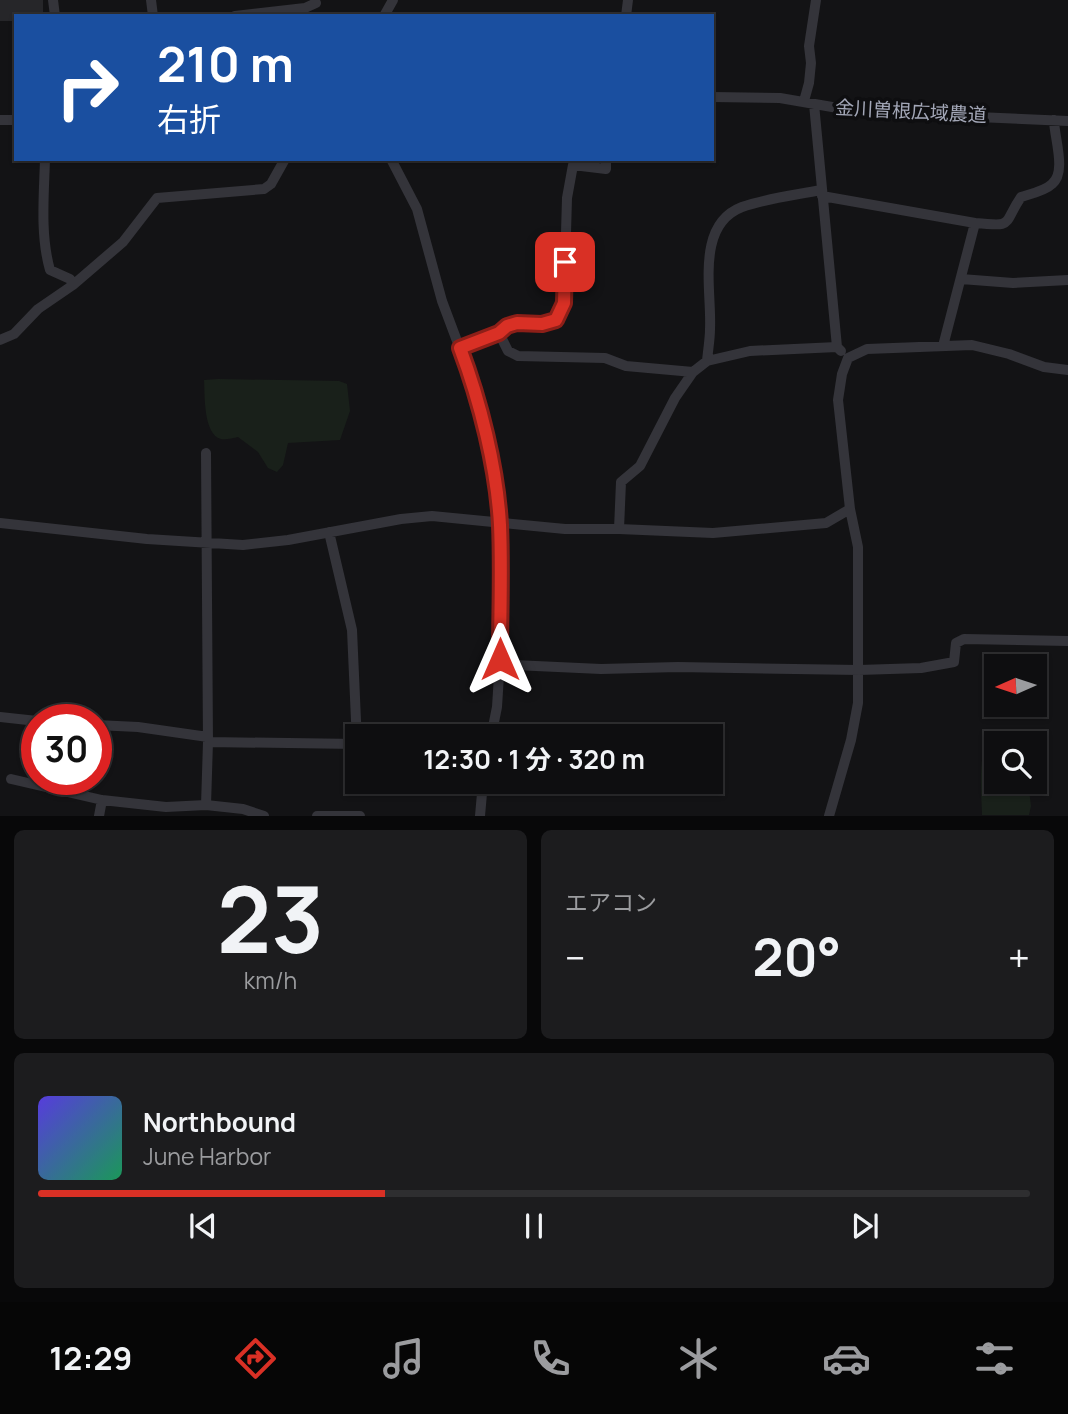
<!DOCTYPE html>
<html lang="ja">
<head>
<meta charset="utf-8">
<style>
	body { margin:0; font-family:Manrope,"Noto Sans JP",sans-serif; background:#1c1c1e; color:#f1f3f6; height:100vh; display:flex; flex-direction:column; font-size:26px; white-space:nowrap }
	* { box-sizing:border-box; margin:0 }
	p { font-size:23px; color:#9b9c9f }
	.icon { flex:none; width:38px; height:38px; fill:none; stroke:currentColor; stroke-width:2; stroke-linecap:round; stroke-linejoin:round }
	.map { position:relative; height:816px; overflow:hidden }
	.details { display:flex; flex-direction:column; gap:14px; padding:14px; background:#080809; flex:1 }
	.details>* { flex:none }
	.guide { position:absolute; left:14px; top:14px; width:700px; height:147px; border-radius:0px; box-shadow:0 2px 5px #0004,0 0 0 2px #2e2e30; background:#1a4fa0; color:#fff; overflow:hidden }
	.needle { width:46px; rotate:267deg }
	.tools { position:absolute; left:984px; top:654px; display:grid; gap:14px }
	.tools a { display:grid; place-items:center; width:63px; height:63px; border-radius:0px; background:#0e0e10; box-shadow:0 2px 5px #0004,0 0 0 2px #2e2e30; font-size:35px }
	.speed { position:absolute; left:21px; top:704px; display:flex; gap:14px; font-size:35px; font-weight:700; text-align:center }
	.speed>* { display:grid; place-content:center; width:91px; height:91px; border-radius:50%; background:#0e0e10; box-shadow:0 2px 5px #0004,0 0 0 2px #2e2e30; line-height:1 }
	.speed .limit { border:10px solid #d22; background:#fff; color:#111 }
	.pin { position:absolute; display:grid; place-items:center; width:60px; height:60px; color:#fff; margin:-30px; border-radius:14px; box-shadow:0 4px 10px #0006 }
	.me { position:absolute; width:77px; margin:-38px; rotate:0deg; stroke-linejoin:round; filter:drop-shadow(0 0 5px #0008) }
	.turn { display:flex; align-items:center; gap:24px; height:147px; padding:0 28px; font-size:32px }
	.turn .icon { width:91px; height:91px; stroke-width:2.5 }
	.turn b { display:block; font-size:49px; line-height:60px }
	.big { font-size:52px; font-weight:700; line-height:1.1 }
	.details .widget { flex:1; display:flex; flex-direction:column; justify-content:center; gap:10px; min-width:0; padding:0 24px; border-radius:10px; background:#1c1c1e }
	.details .dial { align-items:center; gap:0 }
	.dial b { font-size:91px; line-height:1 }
	.song { display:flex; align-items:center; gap:21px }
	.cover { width:84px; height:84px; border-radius:10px; background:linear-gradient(135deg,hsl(250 70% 55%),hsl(150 70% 35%)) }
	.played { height:7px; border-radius:4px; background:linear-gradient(90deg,#d93025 35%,#2e2e30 35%) }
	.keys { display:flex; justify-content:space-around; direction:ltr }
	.heat { display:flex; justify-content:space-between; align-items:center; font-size:38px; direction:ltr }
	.details .tiles { flex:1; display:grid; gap:14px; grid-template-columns:1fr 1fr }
	.widget:last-child { grid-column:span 2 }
	.trip { position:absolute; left:345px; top:724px; width:378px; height:70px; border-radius:0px; background:#0e0e10; box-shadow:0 2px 5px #0004,0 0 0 2px #2e2e30; font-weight:700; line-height:70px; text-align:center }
	.tab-bar { display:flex; height:112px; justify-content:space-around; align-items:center; background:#060606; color:#9b9c9f }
	.tab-bar .icon { width:49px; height:49px }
	.tab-bar .active { color:#d93025 }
	.tab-bar b { font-size:32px; color:#f1f3f6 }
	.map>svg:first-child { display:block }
	.green { fill:#19201a }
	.building { fill:#262629 }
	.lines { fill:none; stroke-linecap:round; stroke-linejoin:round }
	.minor { stroke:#34343a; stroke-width:10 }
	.route-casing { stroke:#8d1f18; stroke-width:18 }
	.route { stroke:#d93025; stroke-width:12 }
	.labels { text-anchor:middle; stroke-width:7; stroke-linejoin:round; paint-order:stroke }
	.street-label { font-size:19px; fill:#a3a7b7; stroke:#0e0e10 }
</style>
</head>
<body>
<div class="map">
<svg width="1068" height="816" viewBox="0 0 1068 816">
	<rect width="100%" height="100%" fill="#131315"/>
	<path class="green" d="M 218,379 L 339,381 L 347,384 L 350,411 L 340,440 L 288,443 L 283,465 L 277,472 L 268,468 L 258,452 L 238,437 C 234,438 225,440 221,439 C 203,434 205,395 204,380 Z
		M 1009,736 L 1016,744 L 996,744 L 996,782 L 1028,782 L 1031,806 L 1029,815 L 982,815 C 982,799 976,747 992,738 C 996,736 1004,736 1009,736 Z"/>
	<path class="building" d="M 0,0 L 43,0 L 43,12 L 31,12 L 30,16 L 16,16 L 16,21 L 0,21 Z"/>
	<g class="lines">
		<path class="minor" d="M 53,0 L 55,16
			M 151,0 L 153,16
			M 235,16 L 305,8 L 316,3
			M 384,16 L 393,0
			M 626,16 L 628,0
			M 712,97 L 780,98 L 861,112 L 1068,121
			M 804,101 L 809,83 L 811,63 L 809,46 L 816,0
			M 814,104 L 837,347 L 841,351
			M 0,120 L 16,120
			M 45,159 C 44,195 40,235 50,270 L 70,279 L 73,285
			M 391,159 L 417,209 L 442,301 L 475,389 L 495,485 L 500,524 L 500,659 L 497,707 L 491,737
			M 822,196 L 975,223 L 943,346
			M 975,223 C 1015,227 1002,225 1021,197 C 1030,194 1045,191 1052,184 C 1067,172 1054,137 1054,120
			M 961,279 L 1013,283 L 1068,280
			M 499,333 L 508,351 L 518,356 L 605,358 L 626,366 L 693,372
			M 0,340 L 14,334 L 38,309 L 73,285 L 123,242 L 157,198 L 264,189 L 271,184 L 285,159
			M 460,348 L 499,333 L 507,326 L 517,323 L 542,324 L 556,320 L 564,303 L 567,198 L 573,165 L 606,169 L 606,159
			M 707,361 C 708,350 710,339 710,329 C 712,291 695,225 742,207 C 767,198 796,195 821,190
			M 0,523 L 147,539 L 243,545 L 288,540 L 401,519 L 432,516 L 565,529 L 619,529 L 713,533 L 826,523 L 850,509
			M 619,529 L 621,482 L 640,466 L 675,398 L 693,372 L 707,361 L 750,351 L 837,347
			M 329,532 L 352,630 L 357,743
			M 500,659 L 514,665 L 601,669 L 678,667 L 859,670 L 921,668 L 954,662 L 956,643 L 964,639 L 1068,641
			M 0,717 L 37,721
			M 96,725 L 138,727 L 208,737
			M 208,742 L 357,744
			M 11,779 L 102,800 L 166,807 L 206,805 L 243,809 L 264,816
			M 206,805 L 208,742 L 206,453
			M 99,816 L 102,800
			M 317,816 L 360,816
			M 480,816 L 483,782
			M 829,816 L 851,740 L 858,703 L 858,547 L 850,509 L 838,400 L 842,374 L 848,358 L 867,349 L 972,345 L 1009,354 L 1044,367 L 1068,370"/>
	</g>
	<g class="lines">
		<defs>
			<path id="route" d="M 500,659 C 500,614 502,569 500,525 C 497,468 480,401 460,348 L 499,333 L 507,326 L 517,323 L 542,324 L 556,320 L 564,303 L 565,262"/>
		</defs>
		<use href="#route" class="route-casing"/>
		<use href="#route" class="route"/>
	</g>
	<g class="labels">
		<g class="street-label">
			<text transform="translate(911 111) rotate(3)" y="7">金川曽根広域農道</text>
		</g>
	</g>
</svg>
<div class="tools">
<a><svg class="needle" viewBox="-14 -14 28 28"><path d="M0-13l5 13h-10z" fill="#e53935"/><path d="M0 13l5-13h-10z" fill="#9b9c9f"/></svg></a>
<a><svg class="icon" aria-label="search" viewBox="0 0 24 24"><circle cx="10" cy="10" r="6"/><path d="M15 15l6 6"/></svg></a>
</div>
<div class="speed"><div class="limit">30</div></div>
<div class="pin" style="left:565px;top:262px;background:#d93025"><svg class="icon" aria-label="arrive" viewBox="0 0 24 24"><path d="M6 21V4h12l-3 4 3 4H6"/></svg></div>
<svg class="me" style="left:500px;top:659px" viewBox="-20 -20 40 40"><path d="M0-17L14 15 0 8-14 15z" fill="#d93025" stroke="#fff" stroke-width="4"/></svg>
<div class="trip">12:30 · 1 分 · 320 m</div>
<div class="guide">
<div class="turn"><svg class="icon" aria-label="right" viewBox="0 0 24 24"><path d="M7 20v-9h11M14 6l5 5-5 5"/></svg><div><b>210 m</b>右折</div></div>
</div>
</div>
<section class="details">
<div class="tiles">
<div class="widget dial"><b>23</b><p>km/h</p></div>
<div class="widget"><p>エアコン</p>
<div class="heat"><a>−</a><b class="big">20°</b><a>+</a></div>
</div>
<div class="widget">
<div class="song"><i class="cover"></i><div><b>Northbound</b><p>June Harbor</p></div></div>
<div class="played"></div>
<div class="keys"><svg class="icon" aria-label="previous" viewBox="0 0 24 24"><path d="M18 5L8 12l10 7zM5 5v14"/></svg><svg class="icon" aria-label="pause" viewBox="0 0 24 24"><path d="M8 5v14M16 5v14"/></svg><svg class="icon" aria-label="next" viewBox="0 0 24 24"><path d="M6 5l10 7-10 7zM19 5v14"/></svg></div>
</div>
</div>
</section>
<nav class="tab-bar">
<b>12:29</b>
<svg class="icon active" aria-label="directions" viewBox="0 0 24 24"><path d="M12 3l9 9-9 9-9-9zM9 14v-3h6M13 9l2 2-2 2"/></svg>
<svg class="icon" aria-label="music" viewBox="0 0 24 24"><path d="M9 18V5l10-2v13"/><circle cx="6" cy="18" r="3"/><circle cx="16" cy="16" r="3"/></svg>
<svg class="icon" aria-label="phone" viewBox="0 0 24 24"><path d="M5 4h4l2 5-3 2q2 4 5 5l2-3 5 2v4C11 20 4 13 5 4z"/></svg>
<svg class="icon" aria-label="climate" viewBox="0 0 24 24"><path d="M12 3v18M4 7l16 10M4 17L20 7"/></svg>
<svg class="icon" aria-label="car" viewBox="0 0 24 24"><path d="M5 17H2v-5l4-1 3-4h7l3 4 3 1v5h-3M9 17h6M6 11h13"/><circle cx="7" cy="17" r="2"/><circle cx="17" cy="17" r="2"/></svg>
<svg class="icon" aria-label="filters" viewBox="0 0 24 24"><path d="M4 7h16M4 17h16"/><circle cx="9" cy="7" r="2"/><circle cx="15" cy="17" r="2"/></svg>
</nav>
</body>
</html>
